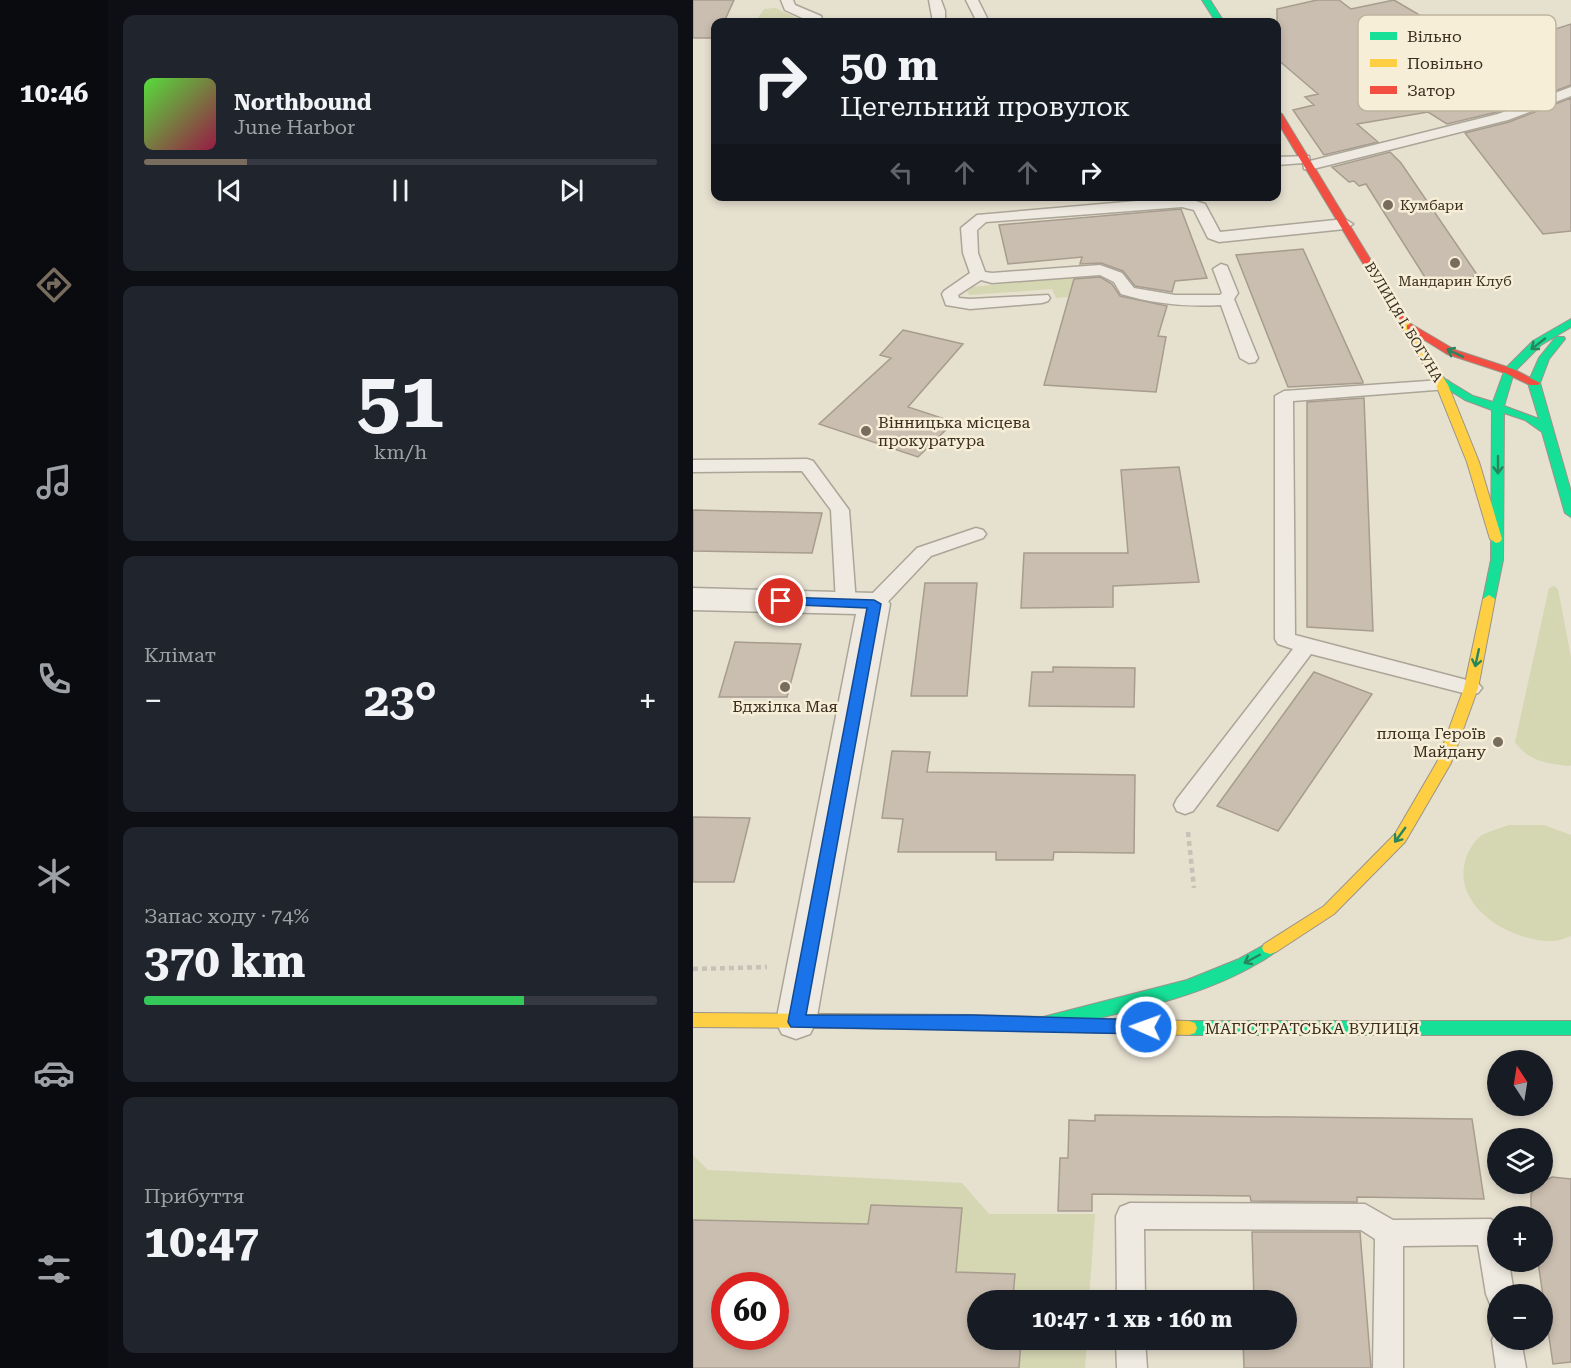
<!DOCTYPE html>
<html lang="uk">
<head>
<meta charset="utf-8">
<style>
	body { margin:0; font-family:"Roboto Serif",serif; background:#20242c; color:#f1f3f6; height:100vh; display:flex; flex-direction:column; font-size:22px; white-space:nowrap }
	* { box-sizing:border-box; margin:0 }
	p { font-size:20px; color:#9ea1a6 }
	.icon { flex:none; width:33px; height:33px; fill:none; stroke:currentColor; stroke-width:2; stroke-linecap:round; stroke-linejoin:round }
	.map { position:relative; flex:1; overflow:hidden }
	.sheet { display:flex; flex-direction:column; gap:15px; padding:15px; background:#0d0f14; width:585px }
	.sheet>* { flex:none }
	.guide { position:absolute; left:18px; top:18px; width:570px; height:183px; border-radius:12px; box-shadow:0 3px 9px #0003; background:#171b24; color:#f1f3f6; overflow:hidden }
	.needle { width:39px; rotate:348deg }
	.tools { position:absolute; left:794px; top:1050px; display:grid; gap:12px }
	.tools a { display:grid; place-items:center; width:66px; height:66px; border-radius:50%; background:#171b24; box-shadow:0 3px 9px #0003; font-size:30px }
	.speed { position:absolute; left:18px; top:1272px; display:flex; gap:12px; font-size:30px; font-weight:700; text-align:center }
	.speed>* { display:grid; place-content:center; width:78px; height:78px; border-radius:50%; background:#171b24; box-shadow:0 3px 9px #0003; line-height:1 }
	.speed .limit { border:9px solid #d22; background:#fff; color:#111 }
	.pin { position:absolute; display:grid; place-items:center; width:51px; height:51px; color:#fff; margin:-26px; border:3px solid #fff; border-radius:50%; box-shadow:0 2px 6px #0007 }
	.me { position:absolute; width:66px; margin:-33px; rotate:272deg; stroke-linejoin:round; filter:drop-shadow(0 0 4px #0008) }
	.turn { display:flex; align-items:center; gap:21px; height:126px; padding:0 30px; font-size:27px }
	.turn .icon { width:78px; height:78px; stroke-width:2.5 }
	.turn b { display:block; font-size:42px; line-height:51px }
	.lanes { display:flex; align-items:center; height:57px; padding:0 30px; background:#0003; justify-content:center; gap:30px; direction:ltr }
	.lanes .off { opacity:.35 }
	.big { font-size:45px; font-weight:700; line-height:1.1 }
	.sheet .widget { flex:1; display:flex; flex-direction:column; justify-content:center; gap:9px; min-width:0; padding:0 21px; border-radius:12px; background:#20242c }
	.sheet .dial { align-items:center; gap:0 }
	.dial b { font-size:78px; line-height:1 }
	.song { display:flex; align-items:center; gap:18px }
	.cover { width:72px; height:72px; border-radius:9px; background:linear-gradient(135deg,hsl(110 70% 55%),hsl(340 70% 35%)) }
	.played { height:6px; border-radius:3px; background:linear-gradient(90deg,#776c5d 20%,#363941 20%) }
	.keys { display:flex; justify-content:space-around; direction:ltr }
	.heat { display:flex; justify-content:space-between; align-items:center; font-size:33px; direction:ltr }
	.charge { height:9px; border-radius:4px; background:linear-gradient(90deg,#34c759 74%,#363941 0) }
	.trip { position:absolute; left:274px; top:1290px; width:330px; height:60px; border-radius:30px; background:#171b24; box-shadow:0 3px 9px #0003; font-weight:700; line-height:60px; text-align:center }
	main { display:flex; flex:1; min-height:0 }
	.tab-bar { display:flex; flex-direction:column; width:108px; justify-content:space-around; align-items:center; background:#090b0e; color:#9ea1a6 }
	.tab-bar .icon { width:42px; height:42px }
	.tab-bar .current { color:#776c5d }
	.tab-bar b { font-size:27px; color:#f1f3f6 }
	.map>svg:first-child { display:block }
	.green { fill:#d5d6b2; fill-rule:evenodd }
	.building { fill:#cabeb0; stroke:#a79c8e; stroke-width:1.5; fill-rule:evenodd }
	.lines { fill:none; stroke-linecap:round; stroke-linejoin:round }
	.lane-casing { stroke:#aba598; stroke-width:3 }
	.street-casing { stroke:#aba598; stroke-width:3 }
	.fast-casing { stroke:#9b9488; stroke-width:2 }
	.slow-casing { stroke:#9b9488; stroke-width:2 }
	.jam-casing { stroke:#9b9488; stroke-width:2 }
	.path { stroke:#c7c1b8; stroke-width:4.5; stroke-dasharray:5 4; stroke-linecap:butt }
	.lane { fill:#eeeae1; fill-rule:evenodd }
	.street { fill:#eeeae1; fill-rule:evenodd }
	.fast { fill:#16e098; fill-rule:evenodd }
	.slow { fill:#ffcf43; fill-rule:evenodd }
	.jam { fill:#f24e42; fill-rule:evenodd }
	.oneway { stroke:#28865c }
	.route { fill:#1a73e8; stroke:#114b97; stroke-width:1.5 }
	.poi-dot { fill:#776c5d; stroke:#f6eed6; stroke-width:2 }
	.labels { text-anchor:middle; stroke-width:5; stroke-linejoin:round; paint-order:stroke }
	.far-poi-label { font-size:14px; fill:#3b2d1f; stroke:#f6eed6; text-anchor:start }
	.far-street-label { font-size:14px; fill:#3b2d1f; stroke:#f6eed6 }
	.poi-label { font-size:16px; fill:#3b2d1f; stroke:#f6eed6; text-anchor:start }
	.street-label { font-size:16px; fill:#3b2d1f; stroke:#f6eed6 }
	.key { fill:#f6eed6; stroke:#beb49f; stroke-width:1.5 }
	.key-label { font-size:16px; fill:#3b2d1f }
</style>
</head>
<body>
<main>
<nav class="tab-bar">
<b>10:46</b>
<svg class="icon current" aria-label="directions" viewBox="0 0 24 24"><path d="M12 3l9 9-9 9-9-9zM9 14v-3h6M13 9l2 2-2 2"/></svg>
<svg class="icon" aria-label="music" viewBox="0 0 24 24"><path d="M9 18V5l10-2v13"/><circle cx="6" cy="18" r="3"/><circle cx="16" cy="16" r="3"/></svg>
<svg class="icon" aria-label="phone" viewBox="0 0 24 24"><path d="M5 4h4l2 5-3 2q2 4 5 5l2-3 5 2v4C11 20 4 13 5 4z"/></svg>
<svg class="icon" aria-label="climate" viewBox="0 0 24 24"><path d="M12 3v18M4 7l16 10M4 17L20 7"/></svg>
<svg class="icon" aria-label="car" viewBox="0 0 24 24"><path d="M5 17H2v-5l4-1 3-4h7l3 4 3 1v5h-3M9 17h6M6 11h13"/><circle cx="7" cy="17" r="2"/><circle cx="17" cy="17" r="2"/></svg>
<svg class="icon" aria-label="filters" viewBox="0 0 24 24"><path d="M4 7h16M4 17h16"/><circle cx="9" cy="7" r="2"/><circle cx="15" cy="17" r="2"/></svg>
</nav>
<section class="sheet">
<div class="widget">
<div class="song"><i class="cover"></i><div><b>Northbound</b><p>June Harbor</p></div></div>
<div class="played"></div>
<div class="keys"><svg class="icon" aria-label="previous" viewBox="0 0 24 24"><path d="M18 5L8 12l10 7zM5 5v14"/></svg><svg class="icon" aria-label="pause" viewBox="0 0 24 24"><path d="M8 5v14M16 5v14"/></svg><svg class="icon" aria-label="next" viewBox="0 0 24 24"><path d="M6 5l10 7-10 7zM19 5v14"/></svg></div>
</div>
<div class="widget dial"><b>51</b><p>km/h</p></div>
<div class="widget"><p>Клімат</p>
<div class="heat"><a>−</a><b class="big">23°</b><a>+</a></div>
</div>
<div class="widget"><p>Запас ходу · 74%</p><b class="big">370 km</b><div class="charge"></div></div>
<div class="widget"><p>Прибуття</p><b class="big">10:47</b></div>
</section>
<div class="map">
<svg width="878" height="1368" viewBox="0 0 878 1368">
	<rect width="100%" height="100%" fill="#e6e0cf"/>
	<path class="green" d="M 82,8 L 108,20 L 111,22 L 62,22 L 71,9 Z
		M 398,275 L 418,282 L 422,293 L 363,298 L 359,289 L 277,295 L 274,292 L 279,287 Z
		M 861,586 L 865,589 L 878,657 L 878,765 L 876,766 C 852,763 837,762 822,742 L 856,588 Z
		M 816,825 L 851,825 L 878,835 L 878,936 C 872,938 866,941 860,941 C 819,942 760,908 772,862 C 774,852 781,841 789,835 C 797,831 807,828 816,825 Z
		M 0,1155 L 15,1170 L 269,1183 L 296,1214 L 402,1214 L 396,1300 L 285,1300 L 285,1340 L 394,1340 L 392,1368 L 0,1368 ZM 32,1286 L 82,1286 L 82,1336 L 32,1336 Z"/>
	<path class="building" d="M 0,0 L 41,0 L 31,22 L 22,22 L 22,38 L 0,38 Z
		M 624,0 L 646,0 L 658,9 L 701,0 L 784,49 L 789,47 L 795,51 L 878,24 L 878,85 L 804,112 L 754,124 L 735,112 L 664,124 L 685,142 L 631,155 L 600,110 L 621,105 L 612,97 L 625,94 L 584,59 L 584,9 Z
		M 878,98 L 878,231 L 850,234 L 772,133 L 816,122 Z
		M 697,152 L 708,163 L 785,276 L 735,282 L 673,184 L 666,186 L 661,181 L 656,182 L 639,167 Z
		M 488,209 L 514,278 L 482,281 L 479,292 L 442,286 L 430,271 L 408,263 L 387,264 L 389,257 L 315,264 L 306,225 Z
		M 610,249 L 670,382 L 670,383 L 595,387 L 543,255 Z
		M 407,277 L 419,284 L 427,296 L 474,306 L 465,336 L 473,337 L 463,392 L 351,385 L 381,279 Z
		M 210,330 L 270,344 L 215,407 L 261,422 L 225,457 L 126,424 L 198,358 L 187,355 Z
		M 671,398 L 680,631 L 614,627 L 614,402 Z
		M 486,467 L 506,582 L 420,586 L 420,607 L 328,608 L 331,553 L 435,553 L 428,470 Z
		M 0,510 L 129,513 L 119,553 L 0,551 Z
		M 232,583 L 284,583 L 274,696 L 218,696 Z
		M 42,642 L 108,644 L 94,697 L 26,697 Z
		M 360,667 L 442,668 L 441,707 L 336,706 L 339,672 L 360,672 Z
		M 621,672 L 679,694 L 585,831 L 524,806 Z
		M 199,751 L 237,752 L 234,772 L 442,775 L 441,853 L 361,852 L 360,860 L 303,860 L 303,852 L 205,852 L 210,819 L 189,818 Z
		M 0,817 L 57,818 L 41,882 L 0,882 Z
		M 402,1115 L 779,1119 L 791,1199 L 664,1197 L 664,1202 L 558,1201 L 557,1196 L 399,1194 L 399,1211 L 365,1211 L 367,1158 L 375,1158 L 376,1120 L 402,1121 Z
		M 859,1177 L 878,1179 L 878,1362 L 860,1364 L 845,1262 L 849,1262 L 849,1216 L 839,1216 L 838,1209 L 838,1194 L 845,1184 Z
		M 178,1205 L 269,1208 L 263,1272 L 322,1274 L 320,1297 L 331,1297 L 331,1300 L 285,1300 L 285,1340 L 328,1340 L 326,1368 L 0,1368 L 0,1220 L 175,1224 ZM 32,1286 L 82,1286 L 82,1336 L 32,1336 Z
		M 559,1232 L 667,1232 L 678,1368 L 551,1368 L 550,1340 L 594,1340 L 594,1300 L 561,1300 Z"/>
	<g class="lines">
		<defs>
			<path id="lane" d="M 88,0 L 100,0 L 102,5 L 128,16 L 130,22 L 118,22 L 92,10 Z
				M 236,0 L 248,0 L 252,11 L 252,22 L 240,22 Z
				M 273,0 L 285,0 L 296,22 L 284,22 Z
				M 878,87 L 878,96 L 815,120 L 616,170 L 611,169 L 610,163 L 584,165 L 584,157 L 616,156 L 617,161 L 805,114 Z
				M 490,197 L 512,204 L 527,232 L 652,219 L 660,224 L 652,229 L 526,242 L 515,238 L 501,210 L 489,207 L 293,222 L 284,230 L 285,253 L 292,272 L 299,273 L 407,265 L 429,273 L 441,288 L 482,295 L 527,295 L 529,293 L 520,269 L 528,264 L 534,266 L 545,293 L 541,299 L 565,358 L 562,362 L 556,363 L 547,358 L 528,305 C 494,307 461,304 428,294 L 421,282 L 407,275 L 299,283 L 288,280 L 265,295 L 266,298 L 277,299 L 355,295 L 357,298 L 355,301 L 349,303 L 277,309 L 253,305 L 249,294 L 251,291 L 277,273 L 270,253 L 268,228 L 284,215 Z
				M 749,380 L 755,381 L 758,385 L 755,389 L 600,401 L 602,635 L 785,683 L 789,688 L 785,693 L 778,695 L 618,654 L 500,811 L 492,814 L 484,811 L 481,805 L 484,799 L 600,649 L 585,644 L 582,639 L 582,396 L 591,391 Z
				M 114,459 L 120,461 L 156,510 L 163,603 L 160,608 L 146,608 L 143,603 L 138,510 L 109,471 L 0,472 L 0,460 Z
				M 283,528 L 290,530 L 293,534 L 290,538 L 238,556 L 188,609 L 174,609 L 171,604 L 174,599 L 224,548 Z
				M 437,1203 L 672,1204 L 700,1220 L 797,1219 L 804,1222 L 804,1262 L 816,1262 L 821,1294 L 804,1294 L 804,1306 L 797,1304 L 793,1294 L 785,1245 L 710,1246 L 710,1368 L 680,1368 L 682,1239 L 668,1230 L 451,1229 L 452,1300 L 424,1300 L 423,1216 L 427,1207 Z
				M 804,1330 L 804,1340 L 828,1340 L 833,1368 L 803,1368 L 799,1340 Z
				M 423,1340 L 452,1340 L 454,1368 L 424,1368 Z"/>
			<path id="street" d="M 0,588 L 181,593 L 192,597 L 197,604 L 123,1022 L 117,1034 L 103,1039 L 89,1034 L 83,1022 L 163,614 L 0,610 Z"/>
			<path id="fast" d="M 509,0 L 517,0 L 531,22 L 523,22 Z
				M 878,319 L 878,327 L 848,345 L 821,372 L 811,406 L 846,419 L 835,383 L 846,358 L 863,337 L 871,337 L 872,339 L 856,359 L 847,383 L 878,492 L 878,517 L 872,513 L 849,432 L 832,420 L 811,413 L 810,560 L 802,599 L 796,603 L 791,602 L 790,599 L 798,560 L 799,410 L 772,400 L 737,378 L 739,376 L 747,376 L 780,396 L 800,402 L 812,369 L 840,341 Z
				M 577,942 L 583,944 L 585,948 C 581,955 573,958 567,962 C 502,1001 423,1013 350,1031 L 344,1029 L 342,1024 L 344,1019 L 350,1017 L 494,980 L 546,959 Z
				M 496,1021 L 878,1021 L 878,1035 L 496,1035 L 490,1033 L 488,1028 L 490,1023 Z"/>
			<path id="slow" d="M 708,315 L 713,318 L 755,385 L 786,462 L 809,539 L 807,542 L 803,543 L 797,539 L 774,462 L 743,385 L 703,318 Z
				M 796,595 L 802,599 L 785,688 L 758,763 L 712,842 L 641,914 L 583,952 L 577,954 L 571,952 L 569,948 L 571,944 L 631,906 L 702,834 L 744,762 L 771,688 L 790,599 Z
				M 0,1013 L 278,1015 L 496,1021 L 502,1023 L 504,1028 L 502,1033 L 496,1035 L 278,1029 L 0,1027 Z"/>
			<path id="jam" d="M 584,111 L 589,114 L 713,318 L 712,320 L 708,321 L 703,318 L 584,121 Z
				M 718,324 L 762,350 L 820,369 L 847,383 L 845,385 L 837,385 L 812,373 L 754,354 L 714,329 L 714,325 Z"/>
		</defs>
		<use href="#lane" class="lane-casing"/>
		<use href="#street" class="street-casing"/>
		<use href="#fast" class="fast-casing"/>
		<use href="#slow" class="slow-casing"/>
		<use href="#jam" class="jam-casing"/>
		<path class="path" d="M 495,832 L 501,888
			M 0,969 L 74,967"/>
		<use href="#lane" class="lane"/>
		<use href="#street" class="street"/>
		<use href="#fast" class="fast"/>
		<use href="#slow" class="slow"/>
		<use href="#jam" class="jam"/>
	</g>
	<defs><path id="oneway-shaft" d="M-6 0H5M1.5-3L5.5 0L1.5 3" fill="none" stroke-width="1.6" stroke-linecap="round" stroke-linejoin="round" transform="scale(1.5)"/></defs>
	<g class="oneway">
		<use href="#oneway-shaft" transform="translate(845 344) rotate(142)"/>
		<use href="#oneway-shaft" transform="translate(762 353) rotate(-155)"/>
		<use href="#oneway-shaft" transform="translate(805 465) rotate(90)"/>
		<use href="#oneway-shaft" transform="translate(784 658) rotate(102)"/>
		<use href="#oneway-shaft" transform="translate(707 835) rotate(126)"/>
		<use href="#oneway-shaft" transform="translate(559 959) rotate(152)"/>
	</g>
	<path class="route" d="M 88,597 L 181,600 L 188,604 L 113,1015 L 278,1015 L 453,1020 L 459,1022 L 461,1027 L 459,1032 L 453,1034 L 98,1027 L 95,1022 L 174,608 L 83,604 L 83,598 Z"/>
	<g class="poi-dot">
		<circle cx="695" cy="205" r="6"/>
		<circle cx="762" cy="263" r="6"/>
		<circle cx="173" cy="431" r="6"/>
		<circle cx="92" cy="687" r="6"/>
		<circle cx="805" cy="742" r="6"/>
	</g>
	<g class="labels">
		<g class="far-poi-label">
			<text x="707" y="210">Кумбари</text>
			<text x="762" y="286" text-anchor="middle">Мандарин Клуб</text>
		</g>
		<g class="far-street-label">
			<text transform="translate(711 322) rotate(59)" y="5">ВУЛИЦЯ І. БОГУНА</text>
		</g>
		<g class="poi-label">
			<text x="185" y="428">Вінницька місцева<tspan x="185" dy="18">прокуратура</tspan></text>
			<text x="92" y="712" text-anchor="middle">Бджілка Мая</text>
			<text x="793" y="739" text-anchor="end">площа Героїв<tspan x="793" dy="18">Майдану</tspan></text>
		</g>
		<g class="street-label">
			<text x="619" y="1034">МАГІСТРАТСЬКА ВУЛИЦЯ</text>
		</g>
	</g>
	<rect x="665" y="15" width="198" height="96" rx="9" class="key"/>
	<rect x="677" y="32" width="27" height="8" fill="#16e098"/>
	<rect x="677" y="59" width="27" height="8" fill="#ffcf43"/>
	<rect x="677" y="86" width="27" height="8" fill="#f24e42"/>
	<g class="key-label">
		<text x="714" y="42">Вільно</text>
		<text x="714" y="69">Повільно</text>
		<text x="714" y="96">Затор</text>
	</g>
</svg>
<div class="tools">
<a><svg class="needle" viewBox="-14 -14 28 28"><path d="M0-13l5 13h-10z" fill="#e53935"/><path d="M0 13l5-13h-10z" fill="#9ea1a6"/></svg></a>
<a><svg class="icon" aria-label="layers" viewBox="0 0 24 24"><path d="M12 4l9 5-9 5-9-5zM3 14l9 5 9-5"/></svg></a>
<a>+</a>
<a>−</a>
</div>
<div class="speed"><div class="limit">60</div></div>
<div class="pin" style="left:88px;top:601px;background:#d93025"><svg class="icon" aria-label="arrive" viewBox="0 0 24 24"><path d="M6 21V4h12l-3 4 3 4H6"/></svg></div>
<svg class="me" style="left:453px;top:1027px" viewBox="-20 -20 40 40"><circle r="17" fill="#1a73e8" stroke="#fff" stroke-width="3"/><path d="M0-11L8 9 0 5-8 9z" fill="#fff"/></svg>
<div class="trip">10:47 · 1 хв · 160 m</div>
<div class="guide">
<div class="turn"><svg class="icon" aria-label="right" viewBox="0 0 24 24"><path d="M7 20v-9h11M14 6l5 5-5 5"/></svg><div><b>50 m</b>Цегельний провулок</div></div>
<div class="lanes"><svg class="icon off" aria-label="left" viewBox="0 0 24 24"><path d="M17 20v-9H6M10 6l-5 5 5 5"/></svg><svg class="icon off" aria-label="ahead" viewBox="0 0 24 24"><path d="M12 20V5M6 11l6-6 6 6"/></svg><svg class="icon off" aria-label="ahead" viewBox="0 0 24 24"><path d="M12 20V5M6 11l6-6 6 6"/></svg><svg class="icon" aria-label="right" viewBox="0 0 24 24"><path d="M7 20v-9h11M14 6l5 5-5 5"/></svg></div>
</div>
</div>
</main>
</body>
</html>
